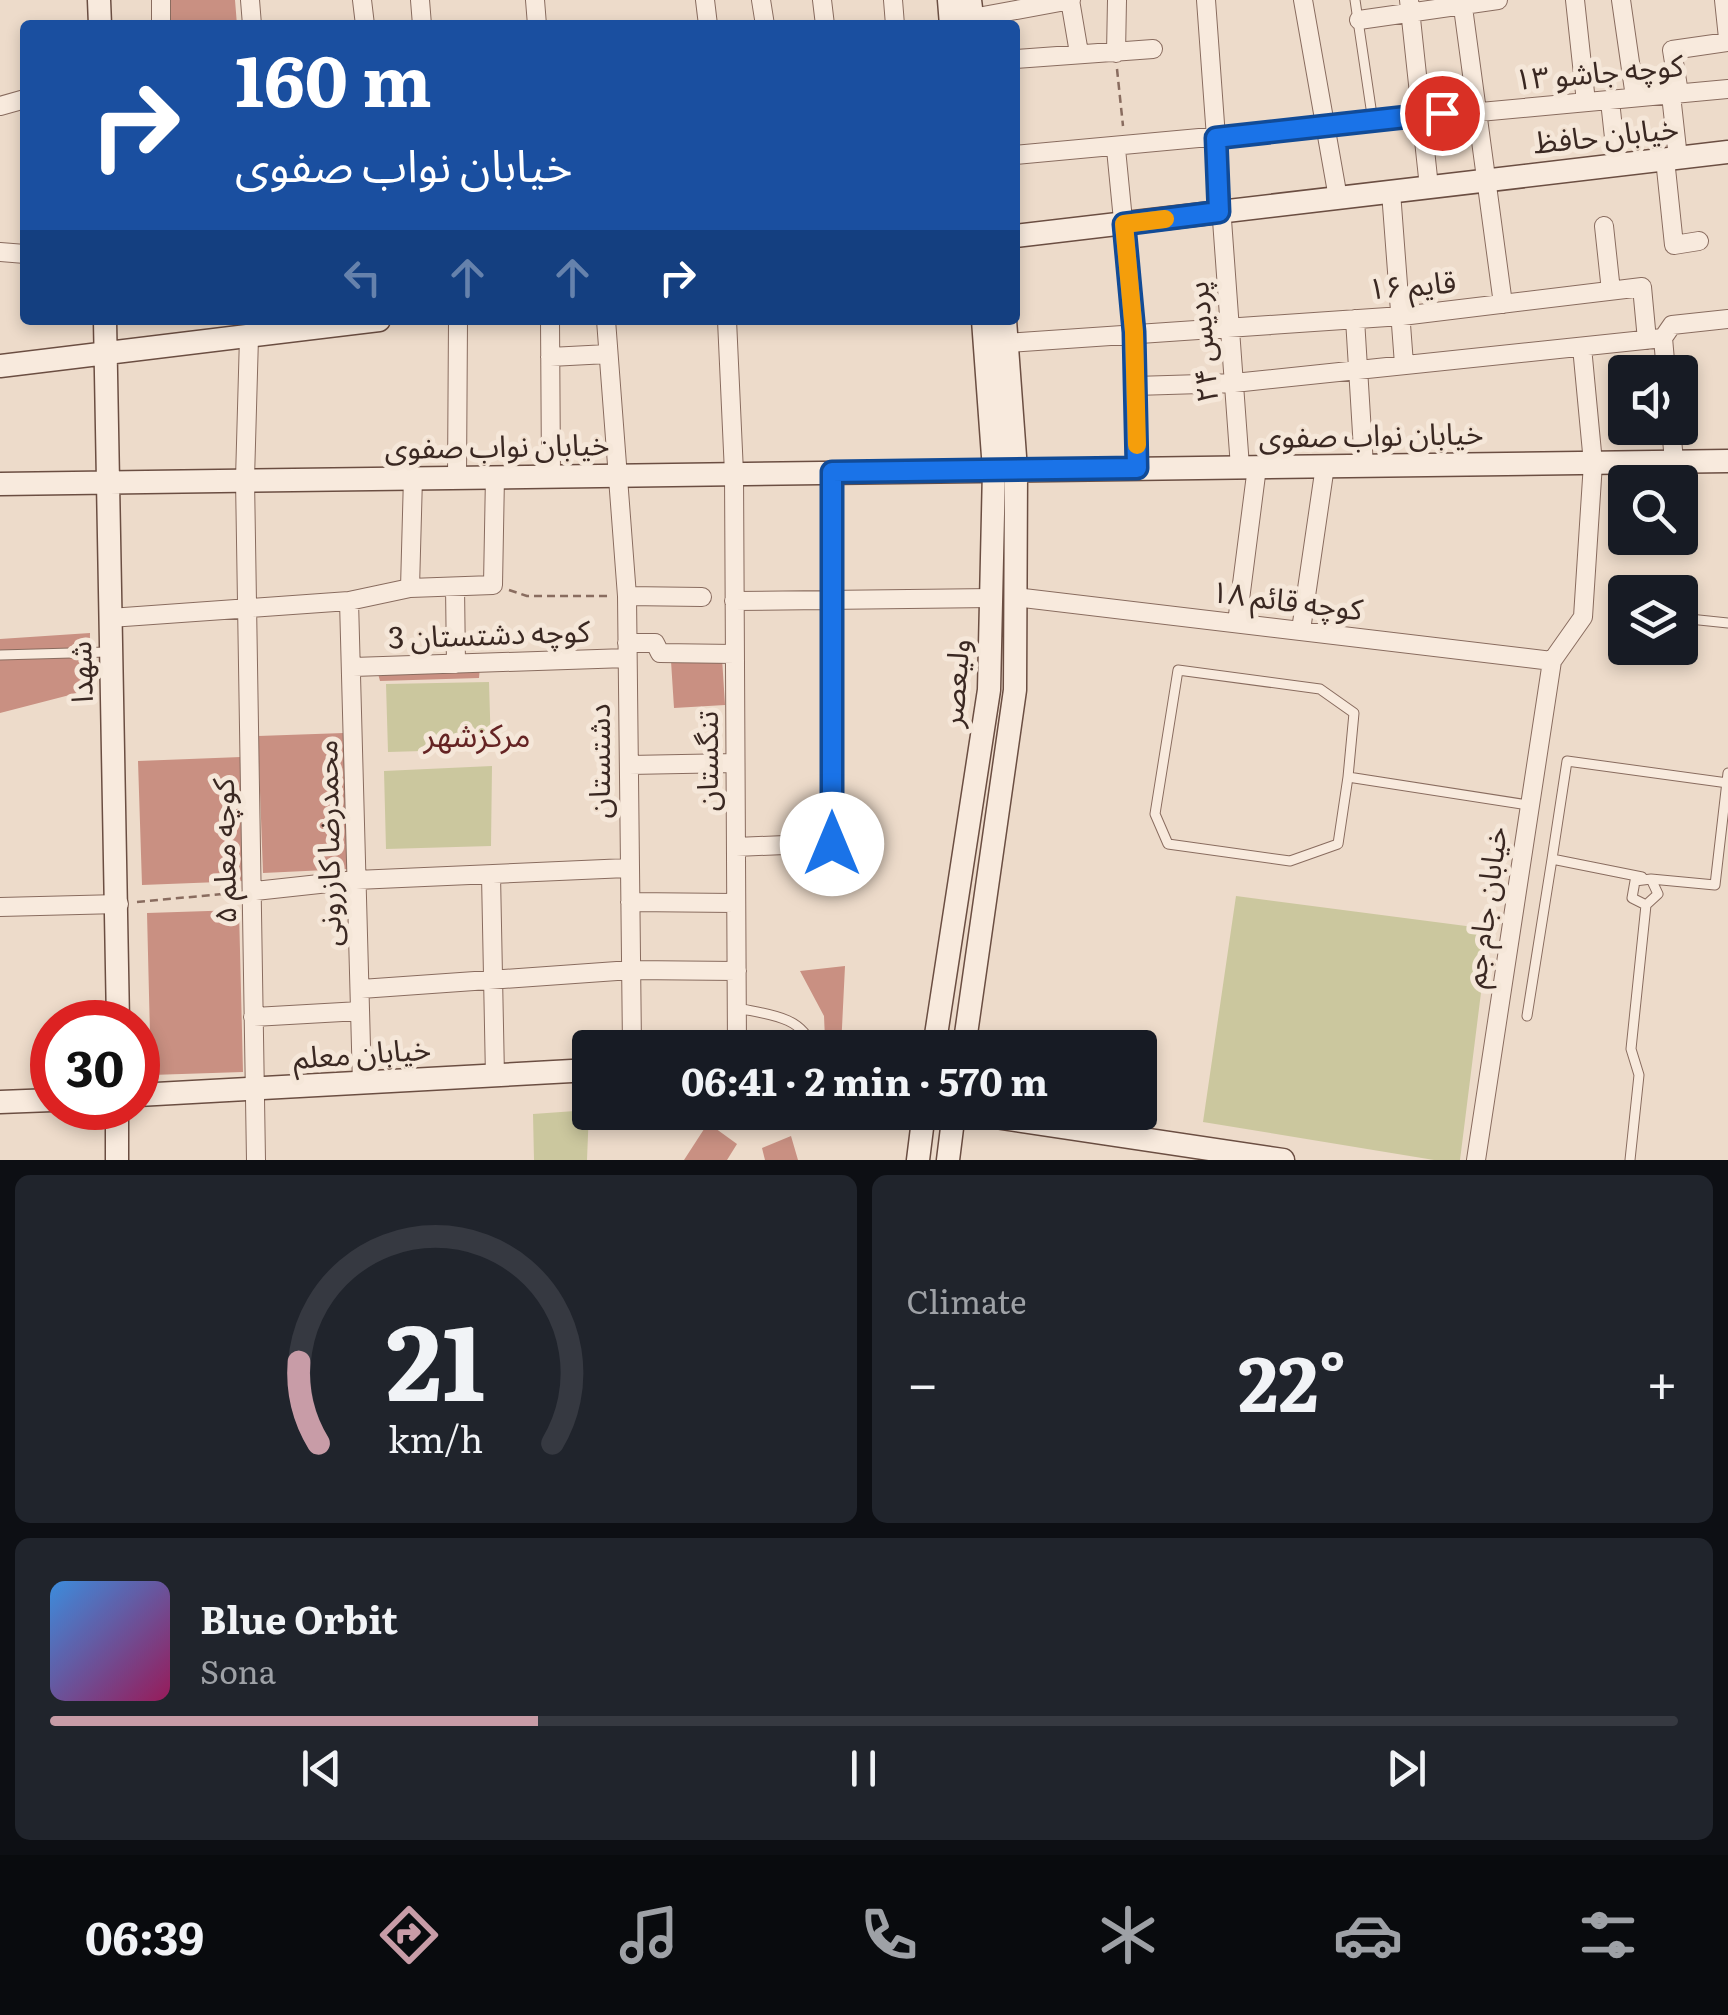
<!DOCTYPE html>
<html lang="en">
<head>
<meta charset="utf-8">
<style>
	body { margin:0; font-family:Literata,"Noto Sans Arabic",serif; background:#20242c; color:#f1f3f6; height:100vh; display:flex; flex-direction:column; font-size:38px; white-space:nowrap }
	* { box-sizing:border-box; margin:0 }
	p { font-size:32px; color:#9ea1a6 }
	.icon { flex:none; width:55px; height:55px; fill:none; stroke:currentColor; stroke-width:2; stroke-linecap:round; stroke-linejoin:round }
	.map { position:relative; height:1160px; overflow:hidden }
	.side { display:flex; flex-direction:column; gap:15px; padding:15px; background:#0d0f14; flex:1 }
	.side>* { flex:none }
	.top-card { position:absolute; left:20px; top:20px; width:1000px; height:305px; border-radius:10px; box-shadow:0 5px 15px #0003; background:#1a4fa0; color:#fff; overflow:hidden }
	.controls { position:absolute; left:1608px; top:355px; display:grid; gap:20px }
	.controls a { display:grid; place-items:center; width:90px; height:90px; border-radius:10px; background:#171b24; box-shadow:0 5px 15px #0003; font-size:50px }
	.speed { position:absolute; left:30px; top:1000px; display:flex; gap:20px; font-size:50px; font-weight:700; text-align:center }
	.speed>* { display:grid; place-content:center; width:130px; height:130px; border-radius:50%; background:#171b24; box-shadow:0 5px 15px #0003; line-height:1 }
	.speed .limit { border:15px solid #d22; background:#fff; color:#111 }
	.pin { position:absolute; display:grid; place-items:center; width:85px; height:85px; color:#fff; margin:-42px; border:5px solid #fff; border-radius:50%; box-shadow:0 2px 10px #0007 }
	.me { position:absolute; width:110px; margin:-55px; rotate:0deg; stroke-linejoin:round; filter:drop-shadow(0 0 8px #0008) }
	.turn { display:flex; align-items:center; gap:35px; height:210px; padding:0 50px; font-size:45px }
	.turn .icon { width:130px; height:130px; stroke-width:2.5 }
	.turn b { display:block; font-size:70px; line-height:85px }
	.lanes { display:flex; align-items:center; height:95px; padding:0 50px; background:#0003; justify-content:center; gap:50px; direction:ltr }
	.lanes .off { opacity:.35 }
	.big { font-size:75px; font-weight:700; line-height:1.1 }
	.side .card { flex:1; display:flex; flex-direction:column; justify-content:center; gap:15px; min-width:0; padding:0 35px; border-radius:15px; background:#20242c }
	.side .dial { align-items:center; gap:0 }
	.dial svg { height:260px; overflow:visible; fill:none; stroke:#363941; stroke-width:7; stroke-linecap:round; text-anchor:middle }
	.dial text { fill:#f1f3f6; stroke:none }
	.song { display:flex; align-items:center; gap:30px }
	.cover { width:120px; height:120px; border-radius:15px; background:linear-gradient(135deg,hsl(210 70% 55%),hsl(330 70% 35%)) }
	.played { height:10px; border-radius:5px; background:linear-gradient(90deg,#c89ca7 30%,#363941 30%) }
	.keys { display:flex; justify-content:space-around; direction:ltr }
	.heat { display:flex; justify-content:space-between; align-items:center; font-size:55px; direction:ltr }
	.side .tiles { flex:1; display:grid; gap:15px; grid-template-columns:1fr 1fr }
	.card:last-child { grid-column:span 2 }
	.trip { position:absolute; left:572px; top:1030px; width:585px; height:100px; border-radius:10px; background:#171b24; box-shadow:0 5px 15px #0003; font-weight:700; line-height:100px; text-align:center }
	.tab-bar { display:flex; height:160px; justify-content:space-around; align-items:center; background:#090b0e; color:#9ea1a6 }
	.tab-bar .icon { width:70px; height:70px }
	.tab-bar .selected { color:#c89ca7 }
	.tab-bar b { font-size:45px; color:#f1f3f6 }
	.map>svg:first-child { display:block }
	.green { fill:#cbc79e }
	.building { fill:#c99082 }
	.lines { fill:none; stroke-linecap:round; stroke-linejoin:round }
	.lane-casing { stroke:#896c5f; stroke-width:11 }
	.street-casing { stroke:#896c5f; stroke-width:20 }
	.secondary-casing { stroke:#6b4e42; stroke-width:25 }
	.path { stroke:#896c5f; stroke-width:2.5; stroke-dasharray:8 5; stroke-linecap:butt }
	.lane { stroke:#f8eadd; stroke-width:9 }
	.street { stroke:#f8eadd; stroke-width:18 }
	.secondary { stroke:#f8eadd; stroke-width:22 }
	.route-casing { stroke:#114b97; stroke-width:25 }
	.route { stroke:#1a73e8; stroke-width:18 }
	.slow { stroke:#f59e0b; stroke-width:18 }
	.labels { text-anchor:middle; stroke-width:10; stroke-linejoin:round; paint-order:stroke }
	.street-label { font-size:30px; fill:#3a2822; stroke:#f5e7d9 }
	.neighbourhood-label { font-size:32px; fill:#652323; stroke:#f5e7d9 }
</style>
</head>
<body>
<div class="map">
<svg width="1728" height="1160" viewBox="0 0 1728 1160">
	<rect width="100%" height="100%" fill="#eddbca"/>
	<path class="green" d="M 489,682 L 491,749 L 388,752 L 386,684 Z
		M 492,766 L 491,846 L 386,849 L 384,771 Z
		M 1236,896 L 1489,929 L 1460,1160 L 1434,1160 L 1203,1122 Z
		M 589,1110 L 587,1160 L 534,1160 L 533,1114 Z"/>
	<path class="building" d="M 169,0 L 235,0 L 237,25 L 169,25 Z
		M 90,633 L 89,690 L 0,713 L 0,639 Z
		M 722,658 L 725,705 L 674,708 L 671,661 Z
		M 480,667 L 479,678 L 380,681 L 377,670 Z
		M 344,733 L 348,869 L 263,873 L 258,736 Z
		M 241,757 L 245,881 L 142,885 L 138,761 Z
		M 239,910 L 243,1072 L 151,1075 L 147,913 Z
		M 845,966 L 841,1048 L 830,1048 L 832,1039 L 825,1039 L 824,1016 L 800,971 Z
		M 708,1123 L 737,1144 L 727,1160 L 684,1160 Z
		M 791,1136 L 798,1160 L 765,1160 L 762,1148 Z"/>
	<g class="lines">
		<defs>
			<path id="lane" d="M 1355,0 L 1373,122
				M 1680,618 L 1728,623
				M 0,655 L 107,652
				M 1348,777 L 1338,844 L 1290,861 L 1168,844 L 1155,814 L 1178,670 L 1320,689 L 1354,713 L 1348,777 L 1528,805
				M 1642,877 L 1552,859 L 1567,761 L 1728,783
				M 1651,879 L 1715,885 L 1728,773
				M 737,1008 C 764,1014 803,1015 812,1048
				M 1527,1016 L 1552,859
				M 1630,1160 L 1639,1075 L 1631,1049 L 1646,905 L 1658,894 L 1651,879 L 1635,881 L 1632,898 L 1646,905"/>
			<path id="street" d="M 250,0 L 252,25
				M 362,0 L 365,25
				M 420,0 L 422,25
				M 535,0 L 537,25
				M 705,0 L 708,25
				M 761,0 L 765,25
				M 822,0 L 825,25
				M 893,0 L 895,25
				M 1070,0 L 1079,53
				M 1206,0 L 1240,467
				M 1303,0 L 1338,198
				M 1409,0 L 1429,187
				M 1462,0 L 1503,304
				M 1575,0 L 1586,102
				M 1621,0 L 1635,97
				M 1724,0 L 1728,38
				M 972,18 L 1071,0
				M 1359,20 L 1498,0
				M 161,25 L 161,0
				M 1116,53 L 1117,0
				M 1015,59 L 1153,49
				M 1679,93 L 1672,50 L 1728,42
				M 1671,95 L 1678,158
				M 1610,101 L 1617,165
				M 0,106 L 25,99
				M 1116,149 L 1134,332 L 1137,468
				M 1015,155 L 1728,89
				M 1665,159 L 1674,245 L 1699,241
				M 1391,192 L 1404,364
				M 1604,226 L 1611,291
				M 0,252 L 25,254
				M 1355,319 L 1364,466
				M 550,320 L 551,474
				M 606,320 L 627,596 L 632,1048
				M 727,320 L 734,473 L 737,1048
				M 249,337 L 245,479 L 256,1160
				M 1663,338 L 1672,325 L 1728,319
				M 1663,338 L 1666,372
				M 1007,343 L 1402,316 L 1642,287 L 1647,340
				M 550,357 L 608,354
				M 1135,386 L 1234,383 L 1663,338
				M 1671,428 L 1674,461
				M 457,477 L 458,320
				M 455,587 L 456,664
				M 410,588 L 413,477
				M 627,596 L 702,597
				M 1015,597 L 1552,661
				M 349,601 L 362,1084
				M 734,601 L 992,598
				M 110,618 L 349,601 L 410,588 L 493,585 L 495,476
				M 1237,623 L 1257,467
				M 1301,630 L 1325,466
				M 627,643 L 655,643 L 660,653 L 735,654
				M 353,667 L 627,658
				M 629,765 L 735,763
				M 736,847 L 832,843 L 832,472
				M 491,875 L 495,1077
				M 255,891 L 356,880 L 627,868
				M 630,902 L 735,903
				M 0,907 L 119,904
				M 361,989 L 631,970 L 737,971
				M 253,1017 L 360,1011
				M 1476,1160 L 1552,661 L 1583,617 L 1593,463 L 1582,347"/>
			<path id="secondary" d="M 99,0 L 100,25
				M 949,0 L 951,25
				M 970,0 L 973,25
				M 1015,236 L 1728,152
				M 105,320 L 118,1022
				M 0,366 L 379,320
				M 0,484 L 1728,461
				M 934,1048 L 989,690 L 994,470 L 983,320
				M 964,1048 L 1015,690 L 1016,470 L 1005,320
				M 138,1095 L 590,1070
				M 0,1102 L 52,1100
				M 962,1112 L 1283,1160
				M 117,1160 L 117,1108
				M 918,1160 L 924,1112
				M 948,1160 L 954,1112"/>
		</defs>
		<use href="#lane" class="lane-casing"/>
		<use href="#street" class="street-casing"/>
		<use href="#secondary" class="secondary-casing"/>
		<path class="path" d="M 1117,69 L 1123,126
			M 509,590 L 527,596 L 610,596
			M 137,902 L 233,893"/>
		<use href="#lane" class="lane"/>
		<use href="#street" class="street"/>
		<use href="#secondary" class="secondary"/>
	</g>
	<g class="lines">
		<defs>
			<path id="route" d="M 832,844 L 832,472 L 1137,468 L 1134,332 L 1124,224 L 1219,212 L 1216,138 L 1442,113"/>
		</defs>
		<use href="#route" class="route-casing"/>
		<use href="#route" class="route"/>
		<path class="slow" d="M 1137,445 L 1134,332 L 1124,224 L 1165,219"/>
	</g>
	<g class="labels">
		<g class="street-label">
			<text transform="translate(1599 73) rotate(-5)" y="10">کوچه جاشو ۱۳</text>
			<text transform="translate(1606 136) rotate(-6)" y="10">خیابان حافظ</text>
			<text transform="translate(1412 286) rotate(-5)" y="10">قایم ۱۶</text>
			<text transform="translate(1203 342) rotate(-95)" y="10">پردیس ۲۴</text>
			<text transform="translate(1371 436) rotate(-1)" y="10">خیابان نواب صفوی</text>
			<text transform="translate(497 447) rotate(-1)" y="10">خیابان نواب صفوی</text>
			<text transform="translate(1287 601) rotate(7)" y="10">کوچه قائم ۱۸</text>
			<text transform="translate(489 635) rotate(-2)" y="10">کوچه دشتستان 3</text>
			<text transform="translate(82 672) rotate(-92)" y="10">شهدا</text>
			<text transform="translate(956 683) rotate(-85)" y="10">ولیعصر</text>
			<text transform="translate(600 761) rotate(-90)" y="10">دشتستان</text>
			<text transform="translate(708 761) rotate(-90)" y="10">تنگستان</text>
			<text transform="translate(329 843) rotate(-91)" y="10">محمدرضا کازرونی</text>
			<text transform="translate(225 851) rotate(-91)" y="10">کوچه معلم ۵</text>
			<text transform="translate(1486 907) rotate(-82)" y="10">خیابان جام جم</text>
			<text transform="translate(362 1054) rotate(-4)" y="10">خیابان معلم</text>
		</g>
		<g class="neighbourhood-label">
			<text x="477" y="747">مرکزشهر</text>
		</g>
	</g>
</svg>
<div class="controls">
<a><svg class="icon" aria-label="sound" viewBox="0 0 24 24"><path d="M4 9h4l5-4v14l-5-4H4zM17 9q2 3 0 6"/></svg></a>
<a><svg class="icon" aria-label="search" viewBox="0 0 24 24"><circle cx="10" cy="10" r="6"/><path d="M15 15l6 6"/></svg></a>
<a><svg class="icon" aria-label="layers" viewBox="0 0 24 24"><path d="M12 4l9 5-9 5-9-5zM3 14l9 5 9-5"/></svg></a>
</div>
<div class="speed"><div class="limit">30</div></div>
<div class="pin" style="left:1442px;top:113px;background:#d93025"><svg class="icon" aria-label="arrive" viewBox="0 0 24 24"><path d="M6 21V4h12l-3 4 3 4H6"/></svg></div>
<svg class="me" style="left:832px;top:844px" viewBox="-20 -20 40 40"><circle r="19" fill="#fff"/><path d="M0-13L10 11 0 6-10 11z" fill="#1a73e8"/></svg>
<div class="trip">06:41 · 2 min · 570 m</div>
<div class="top-card">
<div class="turn"><svg class="icon" aria-label="right" viewBox="0 0 24 24"><path d="M7 20v-9h11M14 6l5 5-5 5"/></svg><div><b>160 m</b>خیابان نواب صفوی</div></div>
<div class="lanes"><svg class="icon off" aria-label="left" viewBox="0 0 24 24"><path d="M17 20v-9H6M10 6l-5 5 5 5"/></svg><svg class="icon off" aria-label="ahead" viewBox="0 0 24 24"><path d="M12 20V5M6 11l6-6 6 6"/></svg><svg class="icon off" aria-label="ahead" viewBox="0 0 24 24"><path d="M12 20V5M6 11l6-6 6 6"/></svg><svg class="icon" aria-label="right" viewBox="0 0 24 24"><path d="M7 20v-9h11M14 6l5 5-5 5"/></svg></div>
</div>
</div>
<section class="side">
<div class="tiles">
<div class="card dial"><svg viewBox="0 0 100 80">
<path d="M14 69A42 42 0 1 1 86 69"/>
<path d="M14 69A42 42 0 0 1 8 44" stroke="#c89ca7"/>
<text x="50" y="56" font-size="32" font-weight="700">21</text>
<text x="50" y="72" font-size="11">km/h</text>
</svg></div>
<div class="card"><p>Climate</p>
<div class="heat"><a>−</a><b class="big">22°</b><a>+</a></div>
</div>
<div class="card">
<div class="song"><i class="cover"></i><div><b>Blue Orbit</b><p>Sona</p></div></div>
<div class="played"></div>
<div class="keys"><svg class="icon" aria-label="previous" viewBox="0 0 24 24"><path d="M18 5L8 12l10 7zM5 5v14"/></svg><svg class="icon" aria-label="pause" viewBox="0 0 24 24"><path d="M8 5v14M16 5v14"/></svg><svg class="icon" aria-label="next" viewBox="0 0 24 24"><path d="M6 5l10 7-10 7zM19 5v14"/></svg></div>
</div>
</div>
</section>
<nav class="tab-bar">
<b>06:39</b>
<svg class="icon selected" aria-label="directions" viewBox="0 0 24 24"><path d="M12 3l9 9-9 9-9-9zM9 14v-3h6M13 9l2 2-2 2"/></svg>
<svg class="icon" aria-label="music" viewBox="0 0 24 24"><path d="M9 18V5l10-2v13"/><circle cx="6" cy="18" r="3"/><circle cx="16" cy="16" r="3"/></svg>
<svg class="icon" aria-label="phone" viewBox="0 0 24 24"><path d="M5 4h4l2 5-3 2q2 4 5 5l2-3 5 2v4C11 20 4 13 5 4z"/></svg>
<svg class="icon" aria-label="climate" viewBox="0 0 24 24"><path d="M12 3v18M4 7l16 10M4 17L20 7"/></svg>
<svg class="icon" aria-label="car" viewBox="0 0 24 24"><path d="M5 17H2v-5l4-1 3-4h7l3 4 3 1v5h-3M9 17h6M6 11h13"/><circle cx="7" cy="17" r="2"/><circle cx="17" cy="17" r="2"/></svg>
<svg class="icon" aria-label="filters" viewBox="0 0 24 24"><path d="M4 7h16M4 17h16"/><circle cx="9" cy="7" r="2"/><circle cx="15" cy="17" r="2"/></svg>
</nav>
</body>
</html>
